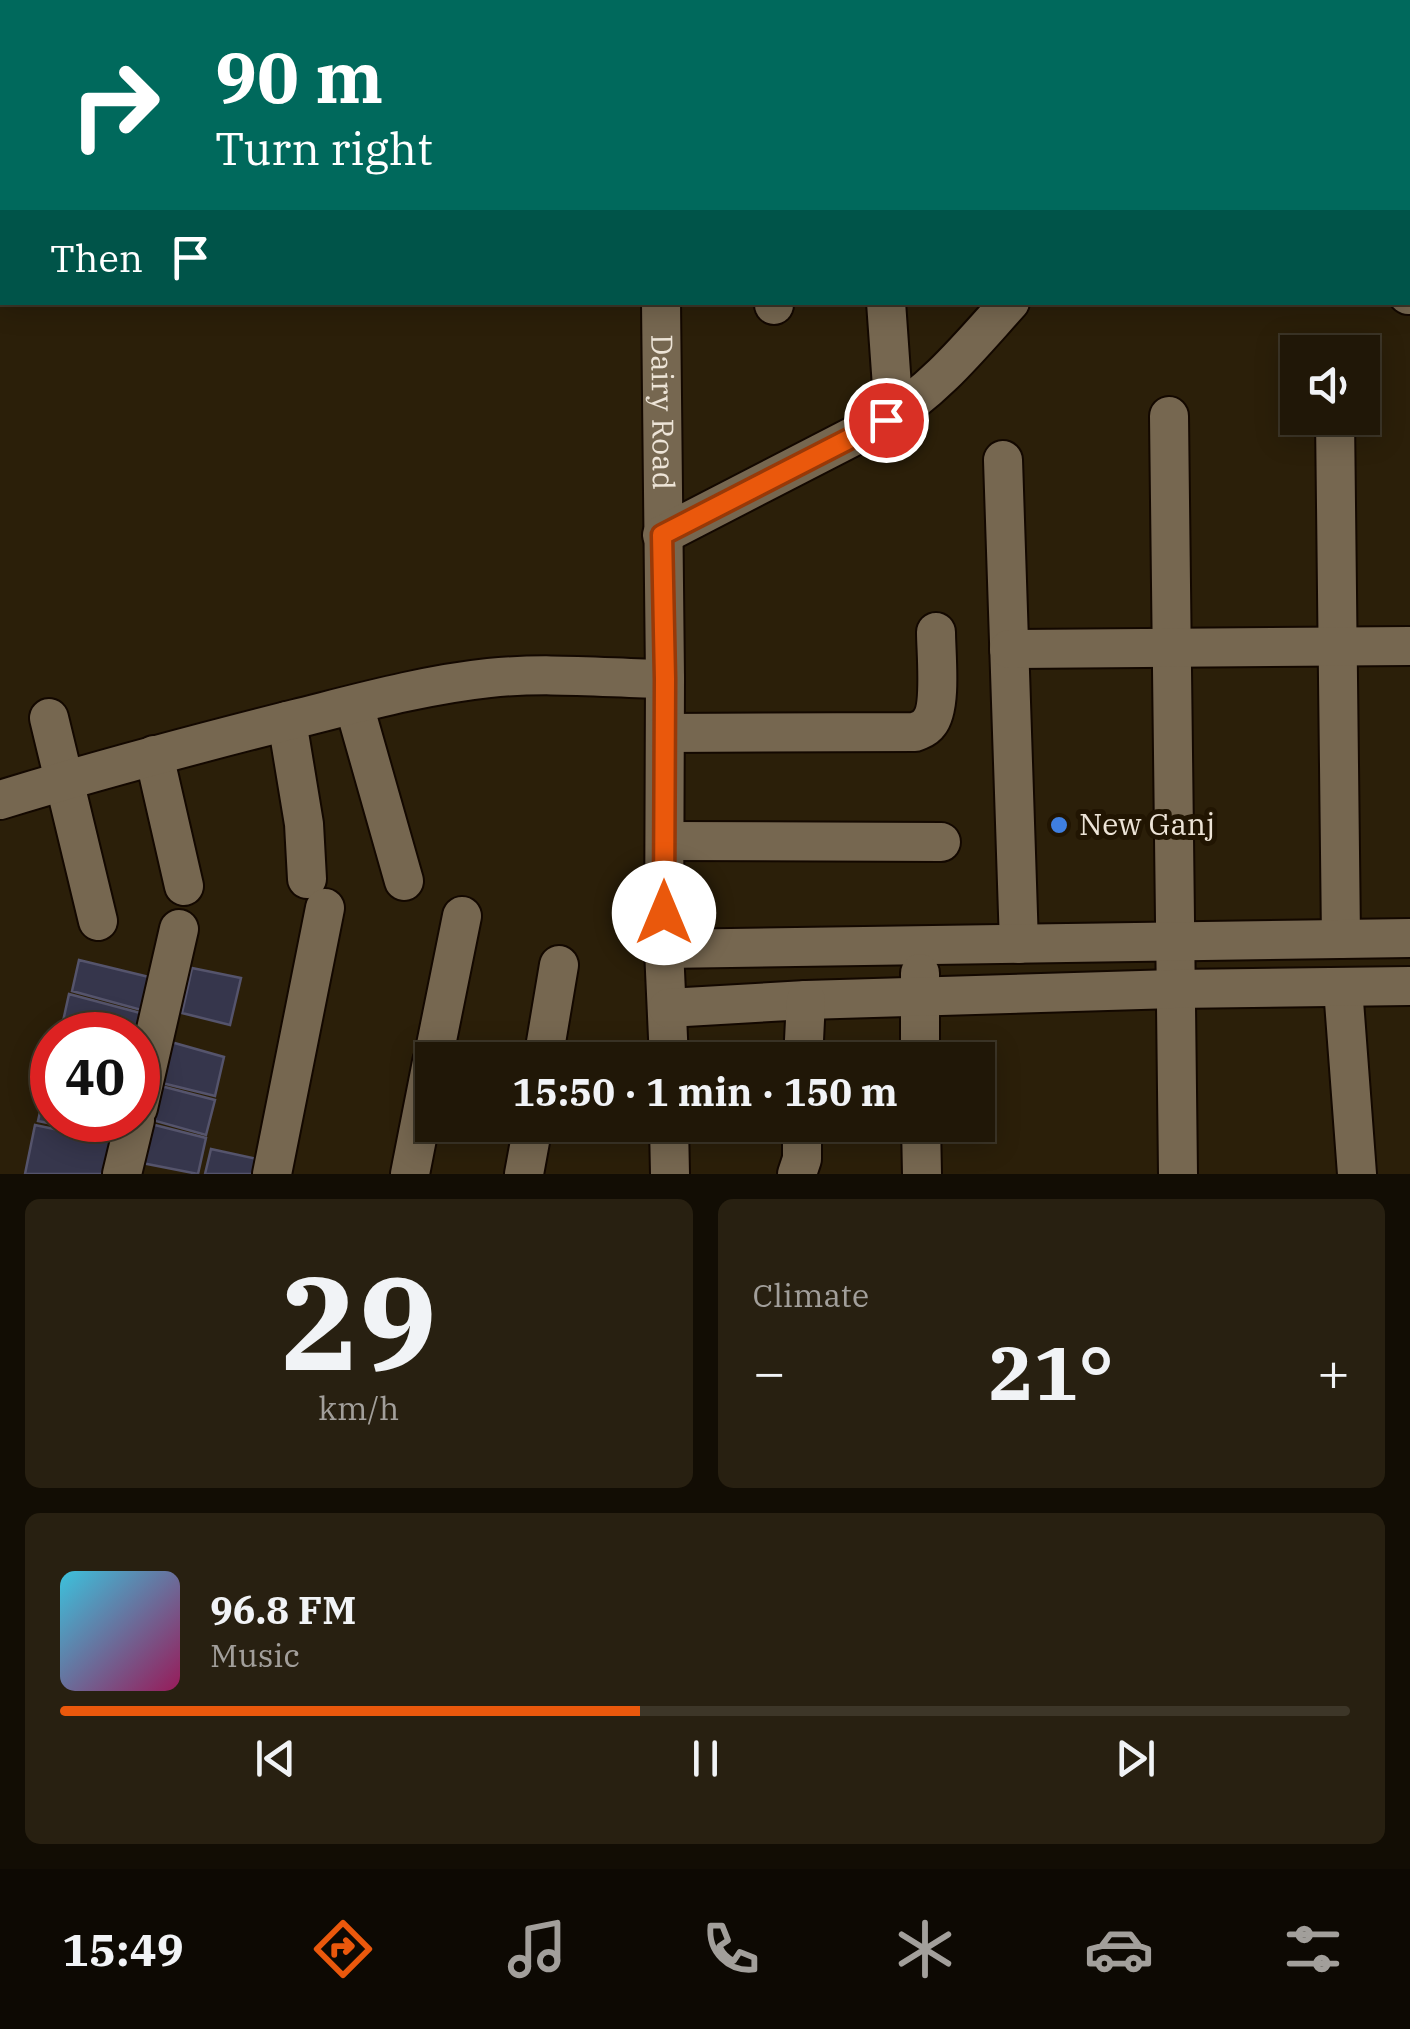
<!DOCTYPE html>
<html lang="en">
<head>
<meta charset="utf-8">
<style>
	body { margin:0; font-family:"IBM Plex Serif",serif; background:#282011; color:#f1f3f6; height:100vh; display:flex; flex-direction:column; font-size:38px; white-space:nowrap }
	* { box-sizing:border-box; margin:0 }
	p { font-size:32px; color:#a29f9b }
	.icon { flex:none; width:55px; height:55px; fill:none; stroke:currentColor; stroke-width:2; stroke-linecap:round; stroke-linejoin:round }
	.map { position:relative; height:1174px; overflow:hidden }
	.details { display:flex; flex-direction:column; gap:25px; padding:25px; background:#120d04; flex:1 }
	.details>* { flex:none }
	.top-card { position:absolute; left:0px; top:0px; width:1410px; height:305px; box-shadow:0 5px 25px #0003,0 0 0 2px #3d3628; background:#00695c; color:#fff; overflow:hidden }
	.buttons { position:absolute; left:1280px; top:335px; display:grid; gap:20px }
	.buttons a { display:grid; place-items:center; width:100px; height:100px; border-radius:0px; background:#201707; box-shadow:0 5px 25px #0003,0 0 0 2px #3d3628; font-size:50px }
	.speed { position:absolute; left:30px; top:1012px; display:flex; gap:20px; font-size:50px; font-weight:700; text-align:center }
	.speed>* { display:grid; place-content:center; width:130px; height:130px; border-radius:50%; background:#201707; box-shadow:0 5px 25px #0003,0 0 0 2px #3d3628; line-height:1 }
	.speed .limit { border:15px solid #d22; background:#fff; color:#111 }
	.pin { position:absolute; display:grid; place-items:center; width:85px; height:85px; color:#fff; margin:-42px; border:5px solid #fff; border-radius:50%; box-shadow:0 2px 10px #0007 }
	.me { position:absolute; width:110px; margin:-55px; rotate:0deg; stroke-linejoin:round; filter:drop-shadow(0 0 8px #0008) }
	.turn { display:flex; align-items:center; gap:35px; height:210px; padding:0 50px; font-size:45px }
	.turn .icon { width:130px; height:130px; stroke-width:2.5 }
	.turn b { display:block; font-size:70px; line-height:85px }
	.then { display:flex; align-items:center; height:95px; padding:0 50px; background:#0003; gap:20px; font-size:38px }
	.big { font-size:75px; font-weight:700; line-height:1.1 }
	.details .card { flex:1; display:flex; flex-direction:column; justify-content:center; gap:15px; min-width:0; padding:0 35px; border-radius:15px; background:#282011 }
	.details .dial { align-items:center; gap:0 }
	.dial b { font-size:130px; line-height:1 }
	.song { display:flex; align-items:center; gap:30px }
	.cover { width:120px; height:120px; border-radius:15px; background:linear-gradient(135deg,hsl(190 70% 55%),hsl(330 70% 35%)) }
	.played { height:10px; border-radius:5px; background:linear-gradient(90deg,#ea580c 45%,#3d3628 45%) }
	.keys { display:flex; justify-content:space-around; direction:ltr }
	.heat { display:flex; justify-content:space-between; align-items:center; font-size:55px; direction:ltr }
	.details .tiles { flex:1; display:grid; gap:25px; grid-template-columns:1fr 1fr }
	.card:last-child { grid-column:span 2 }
	.trip { position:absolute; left:415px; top:1042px; width:580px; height:100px; border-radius:0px; background:#201707; box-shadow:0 5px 25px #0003,0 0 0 2px #3d3628; font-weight:700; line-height:100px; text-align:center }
	.dock { display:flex; height:160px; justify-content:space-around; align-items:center; background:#0d0903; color:#a29f9b }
	.dock .icon { width:70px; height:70px }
	.dock .on { color:#ea580c }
	.dock b { font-size:45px; color:#f1f3f6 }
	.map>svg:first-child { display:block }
	.building { fill:#36364c; stroke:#55546c; stroke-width:2.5 }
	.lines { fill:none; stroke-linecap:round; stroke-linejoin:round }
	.minor-casing { stroke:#130800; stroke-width:42 }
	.minor { stroke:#766750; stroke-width:38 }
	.route-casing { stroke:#983908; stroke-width:25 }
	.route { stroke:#ea580c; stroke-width:18 }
	.shop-dot { fill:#3f7fe0; stroke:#211502; stroke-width:4 }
	.labels { text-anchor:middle; stroke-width:10; stroke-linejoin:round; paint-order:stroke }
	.street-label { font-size:30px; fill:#ede4d7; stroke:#211502 }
	.poi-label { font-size:30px; fill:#ede4d7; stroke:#211502; text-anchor:start }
</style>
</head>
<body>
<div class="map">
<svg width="1410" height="1174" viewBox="0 0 1410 1174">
	<rect width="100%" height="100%" fill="#2b1f09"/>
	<path class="building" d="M 79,960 L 153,978 L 145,1011 L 72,991 Z
		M 192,968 L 241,978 L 230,1025 L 182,1013 Z
		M 69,994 L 144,1014 L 138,1035 L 60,1035 Z
		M 171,1042 L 224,1057 L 215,1096 L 162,1083 Z
		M 161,1086 L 215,1100 L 206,1135 L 152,1120 Z
		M 44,1094 L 52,1096 L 52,1120 L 121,1120 L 117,1137 L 38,1121 Z
		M 151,1124 L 206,1138 L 198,1174 L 142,1163 Z
		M 35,1125 L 116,1142 L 108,1174 L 25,1174 Z
		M 211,1149 L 262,1160 L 259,1174 L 205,1174 Z"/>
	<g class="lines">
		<defs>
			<g id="minor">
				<path d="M 115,0 L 115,2"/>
				<path d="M 350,0 L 350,2"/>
				<path d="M 494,0 L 494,2"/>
				<path d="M 760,0 L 760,2"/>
				<path d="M 877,0 L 877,2"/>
				<path d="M 1014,0 L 1014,2"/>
				<path d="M 253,2 L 253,0"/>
				<path d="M 659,2 L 659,0"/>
				<path d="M 1360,2 L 1364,0"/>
				<path d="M 0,37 L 2,38"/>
				<path d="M 1408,186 L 1410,179"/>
				<path d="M 1408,295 L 1410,294"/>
				<path id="s1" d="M 661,302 L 665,679 L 664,949 L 669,1060"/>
				<path d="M 774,302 L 774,305"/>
				<path d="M 886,302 L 894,415"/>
				<path d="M 1169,416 L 1178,1174"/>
				<path d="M 1335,418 L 1341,939"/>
				<path d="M 1003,460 L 1019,944"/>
				<path d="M 662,535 L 885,420 C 935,390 971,345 1010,302"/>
				<path d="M 1009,649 L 1410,646"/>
				<path d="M 354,705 L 404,881"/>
				<path d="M 49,718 L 98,921"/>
				<path d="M 287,721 L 304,824 L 307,879"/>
				<path d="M 665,733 L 915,732 C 921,729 925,729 929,723 C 942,708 936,653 936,632"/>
				<path d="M 154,755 L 184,886"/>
				<path d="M 0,800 C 98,770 196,744 295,719 C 359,703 423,685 489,678 C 547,672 607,678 665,679"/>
				<path d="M 665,841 L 941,842"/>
				<path d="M 664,949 L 1410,938"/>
				<path d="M 920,973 L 920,1060"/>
				<path d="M 1343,988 L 1357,1174"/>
				<path d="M 668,1008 L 806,1000 L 1174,989 L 1410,986"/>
				<path d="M 433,1060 L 462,916"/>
				<path d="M 543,1060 L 559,965"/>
				<path d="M 803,1060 L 806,1000"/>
				<path d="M 138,1108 L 179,929"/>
				<path d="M 669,1125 L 670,1174"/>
				<path d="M 921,1125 L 922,1174"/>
				<path d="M 122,1174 L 135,1120"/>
				<path d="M 272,1174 L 325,908"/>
				<path d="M 410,1174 L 432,1062"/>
				<path d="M 524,1174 L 533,1125"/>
				<path d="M 797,1174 L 802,1159 L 802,1125"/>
			</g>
		</defs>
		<use href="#minor" class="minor-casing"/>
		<use href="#minor" class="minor"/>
	</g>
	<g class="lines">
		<defs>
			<path id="route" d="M 664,913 L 665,679 L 662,535 L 886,420"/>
		</defs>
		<use href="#route" class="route-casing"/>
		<use href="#route" class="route"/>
	</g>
	<circle class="shop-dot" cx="1059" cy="825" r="10"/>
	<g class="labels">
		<g class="street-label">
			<text dy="10" stroke="none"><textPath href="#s1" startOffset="110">Dairy Road</textPath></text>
		</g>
		<g class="poi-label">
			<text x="1079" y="835">New Ganj</text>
		</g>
	</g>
</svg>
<div class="buttons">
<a><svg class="icon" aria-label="sound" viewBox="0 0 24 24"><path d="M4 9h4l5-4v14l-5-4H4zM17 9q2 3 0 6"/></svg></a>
</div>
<div class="speed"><div class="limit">40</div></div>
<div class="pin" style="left:886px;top:420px;background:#d93025"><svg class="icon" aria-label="arrive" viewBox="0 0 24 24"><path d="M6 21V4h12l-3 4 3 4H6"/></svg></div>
<svg class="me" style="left:664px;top:913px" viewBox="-20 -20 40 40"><circle r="19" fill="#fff"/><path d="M0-13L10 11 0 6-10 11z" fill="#ea580c"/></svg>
<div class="trip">15:50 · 1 min · 150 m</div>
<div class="top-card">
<div class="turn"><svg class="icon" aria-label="right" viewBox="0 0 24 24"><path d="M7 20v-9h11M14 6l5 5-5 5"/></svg><div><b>90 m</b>Turn right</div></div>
<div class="then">Then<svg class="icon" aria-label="arrive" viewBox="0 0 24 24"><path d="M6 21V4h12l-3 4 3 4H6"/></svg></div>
</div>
</div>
<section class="details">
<div class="tiles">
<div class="card dial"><b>29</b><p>km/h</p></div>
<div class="card"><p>Climate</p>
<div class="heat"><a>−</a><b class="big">21°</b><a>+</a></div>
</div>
<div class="card">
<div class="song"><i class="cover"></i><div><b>96.8 FM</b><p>Music</p></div></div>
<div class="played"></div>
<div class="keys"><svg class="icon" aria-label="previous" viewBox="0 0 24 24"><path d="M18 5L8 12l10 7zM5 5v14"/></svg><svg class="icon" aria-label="pause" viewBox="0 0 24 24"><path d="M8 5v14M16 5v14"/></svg><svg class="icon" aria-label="next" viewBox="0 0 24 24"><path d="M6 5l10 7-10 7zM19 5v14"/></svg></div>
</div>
</div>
</section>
<nav class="dock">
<b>15:49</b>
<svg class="icon on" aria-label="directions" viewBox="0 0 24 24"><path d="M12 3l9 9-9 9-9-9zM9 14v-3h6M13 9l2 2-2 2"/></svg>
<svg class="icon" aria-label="music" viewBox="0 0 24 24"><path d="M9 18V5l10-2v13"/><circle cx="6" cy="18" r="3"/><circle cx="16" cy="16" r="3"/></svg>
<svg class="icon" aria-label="phone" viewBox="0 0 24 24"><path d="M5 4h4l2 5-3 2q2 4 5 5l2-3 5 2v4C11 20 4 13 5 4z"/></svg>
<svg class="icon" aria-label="climate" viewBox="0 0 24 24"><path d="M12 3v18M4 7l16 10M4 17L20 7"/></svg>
<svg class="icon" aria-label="car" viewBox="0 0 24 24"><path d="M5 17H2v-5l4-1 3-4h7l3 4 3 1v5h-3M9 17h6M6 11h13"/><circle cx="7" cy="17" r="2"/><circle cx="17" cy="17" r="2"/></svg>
<svg class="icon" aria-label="filters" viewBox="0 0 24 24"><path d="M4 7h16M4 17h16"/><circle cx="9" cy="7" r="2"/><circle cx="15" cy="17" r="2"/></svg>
</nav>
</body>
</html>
